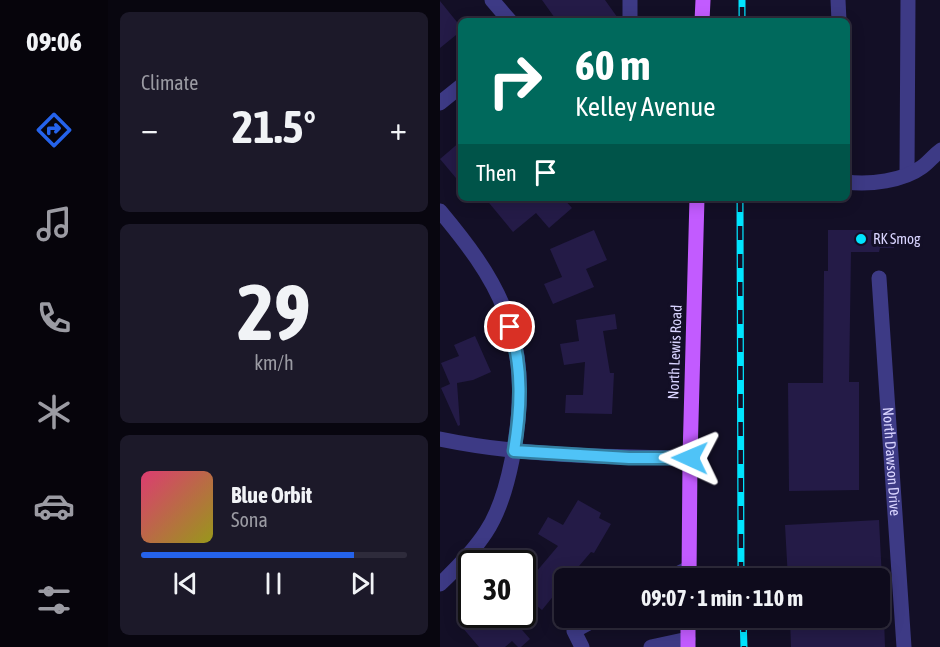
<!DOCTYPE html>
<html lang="en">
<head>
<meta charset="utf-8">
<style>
	body { margin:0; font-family:"Asap Condensed",sans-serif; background:#1c1929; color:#f1f3f6; height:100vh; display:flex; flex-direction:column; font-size:22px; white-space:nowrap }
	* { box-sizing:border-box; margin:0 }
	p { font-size:20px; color:#9b9ba3 }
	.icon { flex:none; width:33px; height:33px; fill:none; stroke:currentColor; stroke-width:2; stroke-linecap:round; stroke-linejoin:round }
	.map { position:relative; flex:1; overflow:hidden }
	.drawer { display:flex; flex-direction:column; gap:12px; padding:12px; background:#08060f; width:332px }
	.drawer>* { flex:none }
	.hud { position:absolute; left:18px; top:18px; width:392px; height:183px; border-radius:9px; box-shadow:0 3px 15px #0003,0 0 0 2px #2e2b3b; background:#00695c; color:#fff; overflow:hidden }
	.speed { position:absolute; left:18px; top:550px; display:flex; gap:12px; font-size:30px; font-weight:700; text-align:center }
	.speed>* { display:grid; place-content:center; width:78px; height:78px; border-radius:50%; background:#0e0b1c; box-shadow:0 3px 15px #0003,0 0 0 2px #2e2b3b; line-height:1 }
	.speed .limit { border:3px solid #111; border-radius:9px; background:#fff; color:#111 }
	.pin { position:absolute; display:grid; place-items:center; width:51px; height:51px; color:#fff; margin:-26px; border:3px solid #fff; border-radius:50%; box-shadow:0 2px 6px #0007 }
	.me { position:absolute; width:66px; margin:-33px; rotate:271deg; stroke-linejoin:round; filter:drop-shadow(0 0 4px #0008) }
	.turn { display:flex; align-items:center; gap:21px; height:126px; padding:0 18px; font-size:27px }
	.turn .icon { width:78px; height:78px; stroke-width:2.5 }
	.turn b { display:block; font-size:42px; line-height:51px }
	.then { display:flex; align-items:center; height:57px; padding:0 18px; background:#0003; gap:12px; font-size:22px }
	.big { font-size:45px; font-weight:700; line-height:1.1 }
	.drawer .widget { flex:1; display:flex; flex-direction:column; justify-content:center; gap:9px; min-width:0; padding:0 21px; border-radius:9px; background:#1c1929 }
	.drawer .dial { align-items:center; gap:0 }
	.dial b { font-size:78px; line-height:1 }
	.song { display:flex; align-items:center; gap:18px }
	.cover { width:72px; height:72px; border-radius:9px; background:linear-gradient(135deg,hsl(340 70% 55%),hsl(60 70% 35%)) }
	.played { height:6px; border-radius:3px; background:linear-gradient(90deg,#2563eb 80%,#2e2b3b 80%) }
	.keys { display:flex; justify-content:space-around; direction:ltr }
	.heat { display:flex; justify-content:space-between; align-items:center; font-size:33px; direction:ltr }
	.trip { position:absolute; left:114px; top:568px; width:336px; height:60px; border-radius:9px; background:#0e0b1c; box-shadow:0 3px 15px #0003,0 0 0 2px #2e2b3b; font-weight:700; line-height:60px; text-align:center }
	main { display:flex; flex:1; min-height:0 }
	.dock { display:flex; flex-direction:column; width:108px; justify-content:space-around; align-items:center; background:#06040b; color:#9b9ba3 }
	.dock .icon { width:42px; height:42px }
	.dock .on { color:#2563eb }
	.dock b { font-size:27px; color:#f1f3f6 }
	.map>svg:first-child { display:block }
	.building { fill:#241b47 }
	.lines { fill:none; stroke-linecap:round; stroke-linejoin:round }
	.minor { stroke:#3d3a85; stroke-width:15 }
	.major { stroke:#c25bff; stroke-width:15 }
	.rail-casing { stroke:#00e5ff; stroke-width:7 }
	.rail { stroke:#130f26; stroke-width:4.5; stroke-dasharray:14; stroke-linecap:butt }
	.route-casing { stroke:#337fa1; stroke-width:15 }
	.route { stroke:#4fc3f7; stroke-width:10 }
	.poi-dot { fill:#00e5ff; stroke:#130f26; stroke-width:2 }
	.labels { text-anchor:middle; stroke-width:6; stroke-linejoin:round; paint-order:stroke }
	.poi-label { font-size:15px; fill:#d9d4ff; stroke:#130f26; text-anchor:start }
	.street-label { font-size:15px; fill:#d9d4ff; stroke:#130f26 }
</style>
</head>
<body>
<main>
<nav class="dock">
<b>09:06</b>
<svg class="icon on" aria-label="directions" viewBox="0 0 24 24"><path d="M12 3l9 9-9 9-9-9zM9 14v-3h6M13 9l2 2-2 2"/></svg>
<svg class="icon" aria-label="music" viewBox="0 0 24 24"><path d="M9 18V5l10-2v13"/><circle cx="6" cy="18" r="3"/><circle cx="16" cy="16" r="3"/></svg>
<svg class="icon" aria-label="phone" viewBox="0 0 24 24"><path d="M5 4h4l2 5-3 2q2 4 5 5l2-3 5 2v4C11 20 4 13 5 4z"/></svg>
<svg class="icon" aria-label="climate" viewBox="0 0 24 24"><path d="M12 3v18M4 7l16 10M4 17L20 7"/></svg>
<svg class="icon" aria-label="car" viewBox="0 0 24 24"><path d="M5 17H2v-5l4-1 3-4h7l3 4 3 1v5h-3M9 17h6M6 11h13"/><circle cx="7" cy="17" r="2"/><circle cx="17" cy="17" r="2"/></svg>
<svg class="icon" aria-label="filters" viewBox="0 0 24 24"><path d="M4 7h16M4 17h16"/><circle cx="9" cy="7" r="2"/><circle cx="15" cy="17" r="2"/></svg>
</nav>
<section class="drawer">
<div class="widget"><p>Climate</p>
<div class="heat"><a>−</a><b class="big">21.5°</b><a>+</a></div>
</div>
<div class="widget dial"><b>29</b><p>km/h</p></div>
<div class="widget">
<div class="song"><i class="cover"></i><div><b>Blue Orbit</b><p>Sona</p></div></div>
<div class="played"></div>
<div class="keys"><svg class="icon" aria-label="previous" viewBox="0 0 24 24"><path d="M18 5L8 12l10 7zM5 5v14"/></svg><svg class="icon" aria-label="pause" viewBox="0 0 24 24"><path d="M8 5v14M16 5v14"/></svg><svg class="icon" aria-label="next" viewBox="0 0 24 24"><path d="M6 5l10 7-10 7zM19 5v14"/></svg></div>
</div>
</section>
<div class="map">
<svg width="501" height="647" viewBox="0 0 501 647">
	<rect width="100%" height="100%" fill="#130f26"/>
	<path class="building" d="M 102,0 L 165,0 L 180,21 L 117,21 Z
		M 0,1 L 21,27 L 21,31 L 0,48 Z
		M 21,141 L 21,184 L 0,159 Z
		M 45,198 L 123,198 L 132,208 L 109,228 L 96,213 L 73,232 Z
		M 154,230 L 167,260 L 146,269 L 154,287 L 113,304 L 104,284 L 122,277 L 110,249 Z
		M 388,230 L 454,230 L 454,248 L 440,248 L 439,252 L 411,252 L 409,382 L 419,382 L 419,490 L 349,491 L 348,383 L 383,383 L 384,271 L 388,271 Z
		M 175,314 L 177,329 L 163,331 L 170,373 L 174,373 L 172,414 L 125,413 L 126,395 L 143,395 L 145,362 L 124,365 L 120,344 L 139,341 L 136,320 Z
		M 35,336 L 51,372 L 33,380 L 17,383 L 20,425 L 18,426 L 1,388 L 10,384 L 1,363 L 19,356 L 14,345 Z
		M 138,500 L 161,513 L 159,518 L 171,524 L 154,553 L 151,552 L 128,579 L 124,579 L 124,583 L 102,610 L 82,594 L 82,571 L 91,578 L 118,546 L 98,534 L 108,517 L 123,525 Z
		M 439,520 L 442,579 L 348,579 L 345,525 Z
		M 36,615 L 42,615 L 50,623 L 59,615 L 69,615 L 90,639 L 81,647 L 78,647 L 72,641 L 65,647 L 39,647 L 22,627 Z
		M 350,618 L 444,618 L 445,647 L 351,647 Z"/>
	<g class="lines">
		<g class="minor">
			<path d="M 52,0 L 70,21"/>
			<path d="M 190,0 L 190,21"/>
			<path d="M 398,0 L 399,21"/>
			<path d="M 0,103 L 21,86"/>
			<path d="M 467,174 L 468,0"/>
			<path d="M 406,182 C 430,185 463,181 482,167 C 489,162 494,155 501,150"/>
			<path d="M 0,211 C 25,241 51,274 65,311 C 84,359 82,409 72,460 C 67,485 60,511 46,532 C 33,552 17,568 0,584"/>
			<path id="s1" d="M 439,278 L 464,647"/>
			<path d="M 0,439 C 82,456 166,457 250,458"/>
			<path d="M 228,579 L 249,568"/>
			<path d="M 142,647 L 134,631 L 158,618"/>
			<path d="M 211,647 L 248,639"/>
		</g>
		<path class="major" d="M 262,21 L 263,0
			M 249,579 L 250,458 L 257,198
			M 248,647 L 248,618"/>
		<defs>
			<path id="rail" d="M 302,21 L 302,0
				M 300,198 L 301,579
				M 303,618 L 304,647"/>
		</defs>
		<use href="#rail" class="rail-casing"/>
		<use href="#rail" class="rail"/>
	</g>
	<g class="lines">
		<defs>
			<path id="route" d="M 70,327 C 83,368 81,409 74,451 L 189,458 L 250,458"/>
		</defs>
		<use href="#route" class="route-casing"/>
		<use href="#route" class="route"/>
	</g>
	<circle class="poi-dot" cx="421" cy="239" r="6"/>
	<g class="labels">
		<g class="poi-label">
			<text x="433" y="244">RK Smog</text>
		</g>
		<g class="street-label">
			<text transform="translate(235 352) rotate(-88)" y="5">North Lewis Road</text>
			<text dy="5" stroke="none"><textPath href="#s1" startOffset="184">North Dawson Drive</textPath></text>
		</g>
	</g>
</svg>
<div class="speed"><div class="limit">30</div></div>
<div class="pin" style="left:70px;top:327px;background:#d93025"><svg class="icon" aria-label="arrive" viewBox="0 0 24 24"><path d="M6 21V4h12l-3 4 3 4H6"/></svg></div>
<svg class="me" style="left:250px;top:458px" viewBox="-20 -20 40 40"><path d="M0-17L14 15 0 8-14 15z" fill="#4fc3f7" stroke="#fff" stroke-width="4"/></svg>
<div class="trip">09:07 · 1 min · 110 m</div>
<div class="hud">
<div class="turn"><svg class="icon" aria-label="right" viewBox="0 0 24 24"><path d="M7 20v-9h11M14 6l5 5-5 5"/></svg><div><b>60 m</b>Kelley Avenue</div></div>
<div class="then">Then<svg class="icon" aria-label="arrive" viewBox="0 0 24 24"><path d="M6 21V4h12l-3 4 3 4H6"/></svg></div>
</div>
</div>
</main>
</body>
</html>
